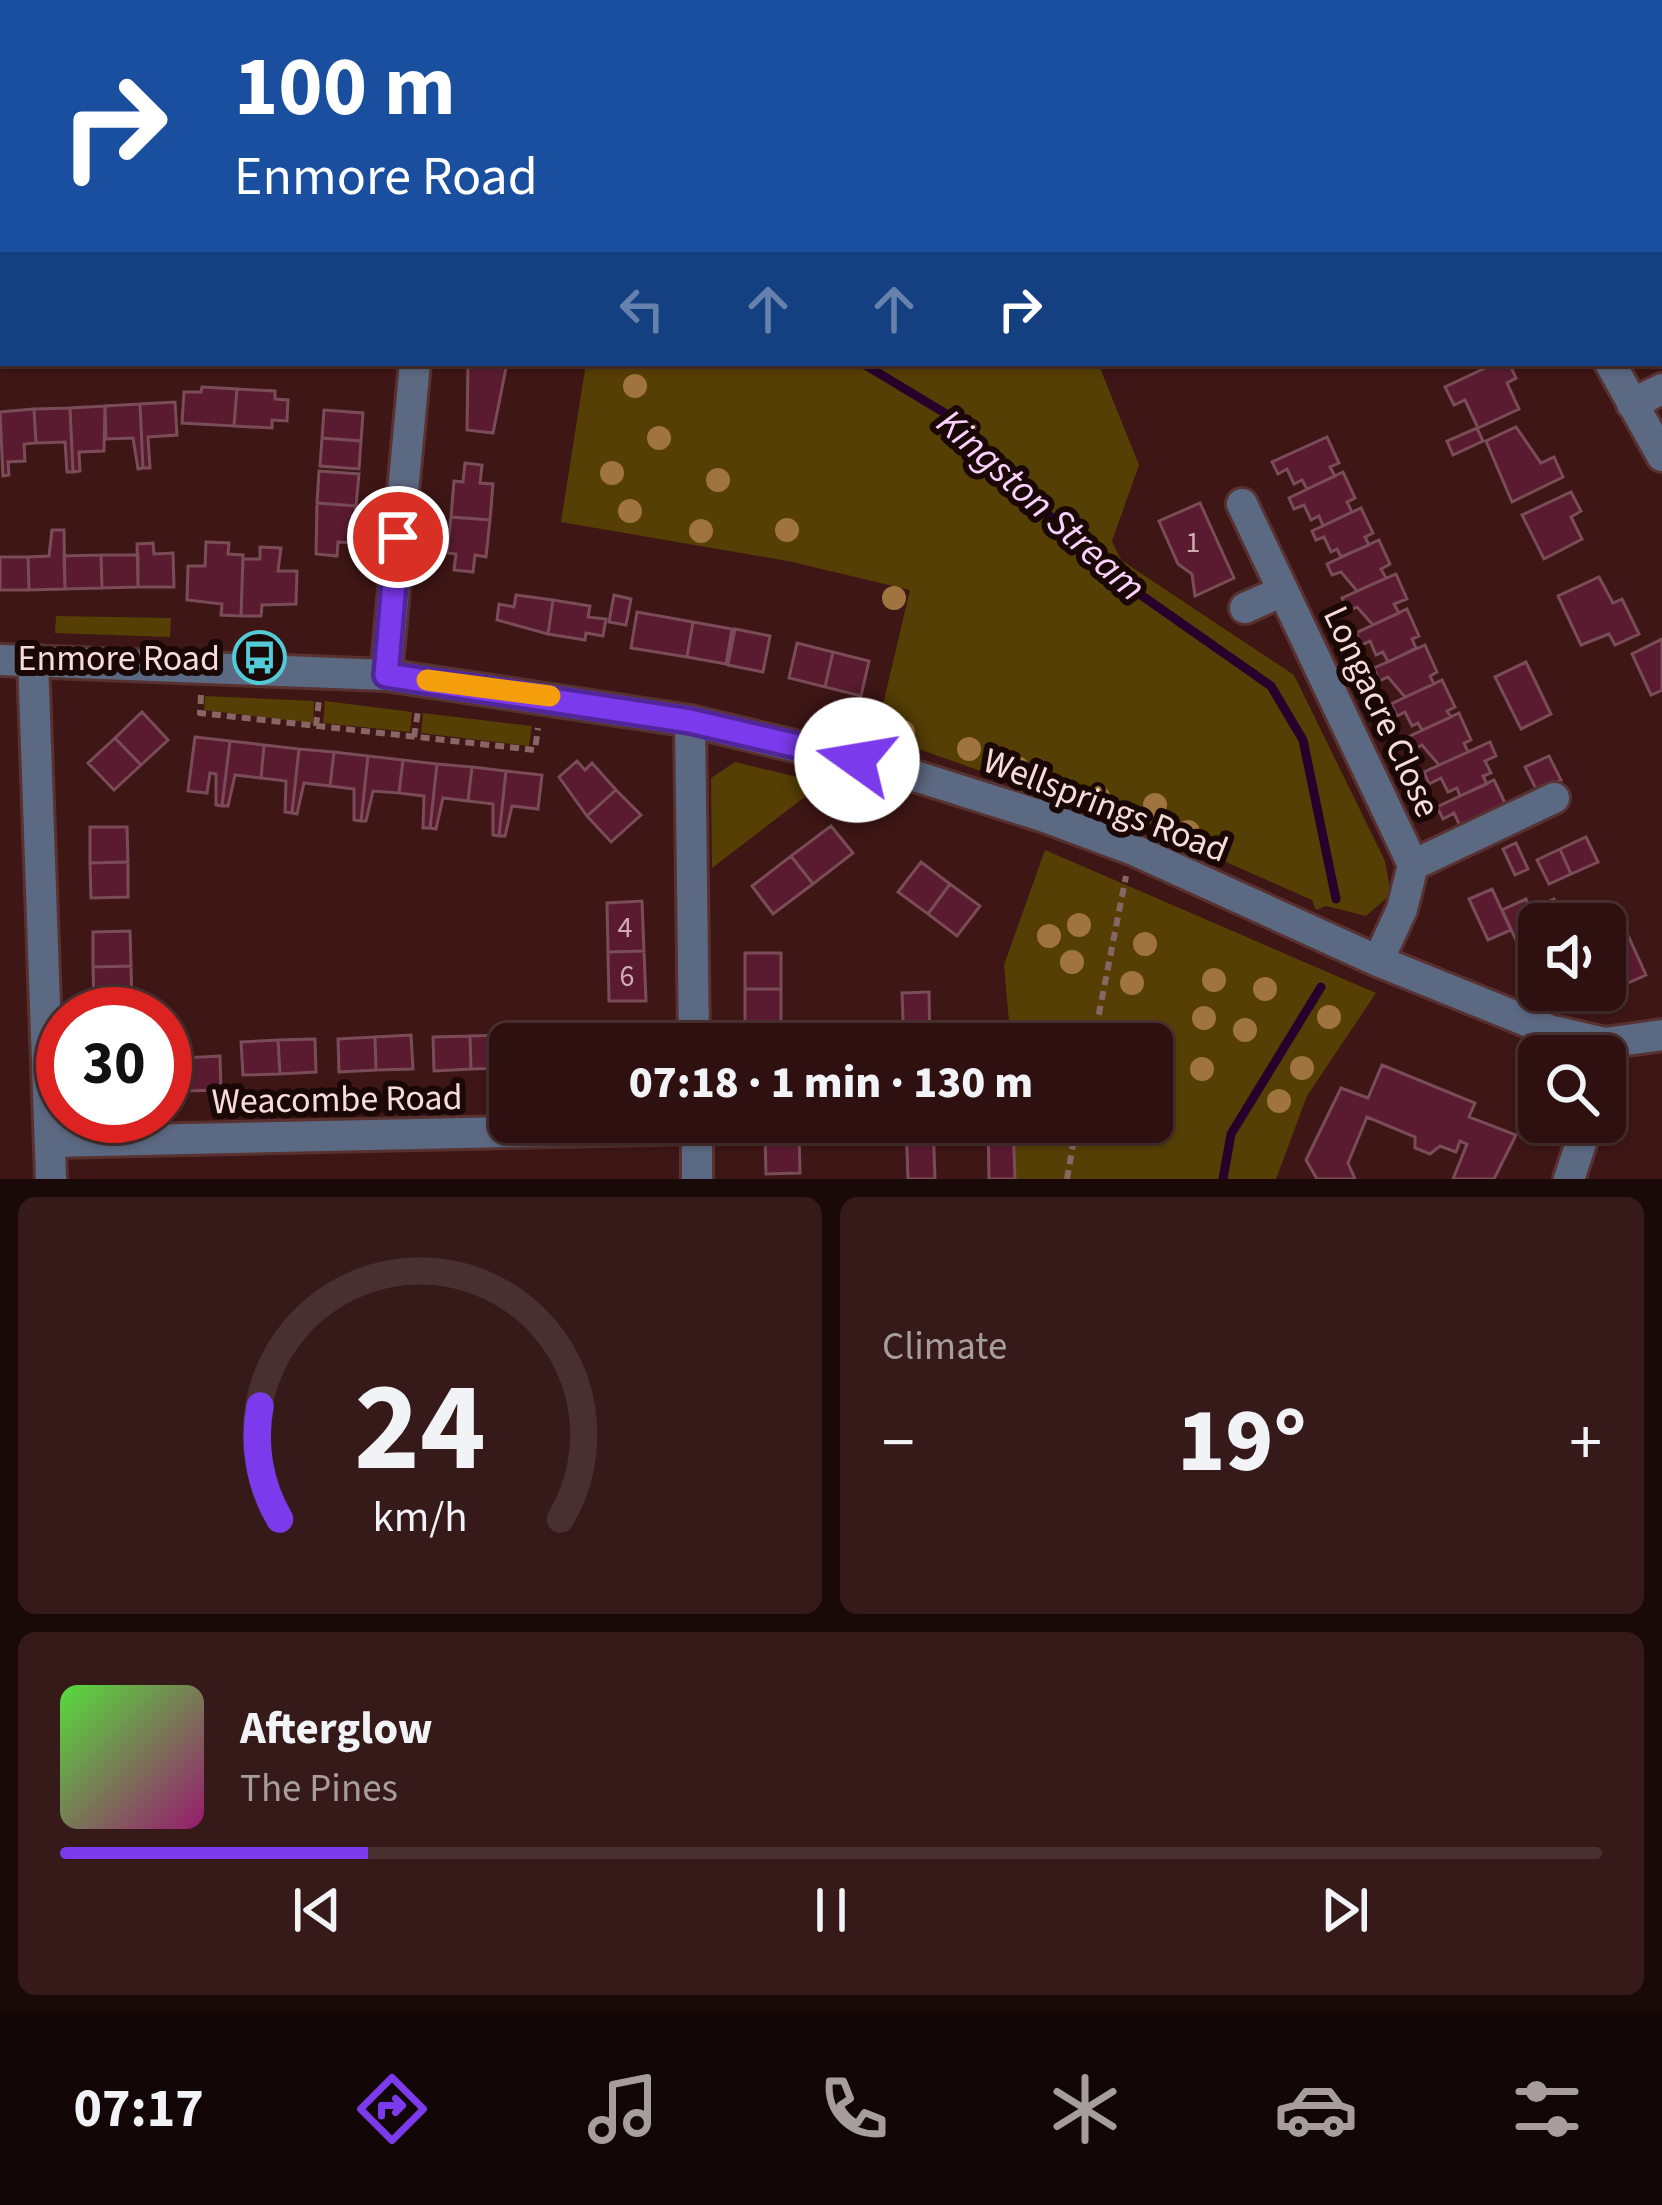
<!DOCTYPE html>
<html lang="en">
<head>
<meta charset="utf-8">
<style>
	body { margin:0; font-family:"Source Sans 3",sans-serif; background:#361919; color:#f1f3f6; height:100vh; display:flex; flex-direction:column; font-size:45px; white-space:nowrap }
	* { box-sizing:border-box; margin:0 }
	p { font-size:39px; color:#a79d9f }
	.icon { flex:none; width:66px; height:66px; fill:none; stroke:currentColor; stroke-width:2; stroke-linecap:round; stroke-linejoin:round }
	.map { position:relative; height:1179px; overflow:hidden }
	.sheet { display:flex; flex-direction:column; gap:18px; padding:18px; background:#190909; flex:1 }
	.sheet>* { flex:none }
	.hud { position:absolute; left:0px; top:0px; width:1662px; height:366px; box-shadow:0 3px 9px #0004,0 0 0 3px #493030; background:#1a4fa0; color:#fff; overflow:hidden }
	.buttons { position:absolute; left:1518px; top:903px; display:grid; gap:24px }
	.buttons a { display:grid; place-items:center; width:108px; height:108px; border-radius:18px; background:#2e1010; box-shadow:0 3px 9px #0004,0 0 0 3px #493030; font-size:60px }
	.speed { position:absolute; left:36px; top:987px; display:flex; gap:24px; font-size:60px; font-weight:700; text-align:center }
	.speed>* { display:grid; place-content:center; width:156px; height:156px; border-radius:50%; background:#2e1010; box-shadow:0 3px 9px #0004,0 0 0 3px #493030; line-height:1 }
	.speed .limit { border:18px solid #d22; background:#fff; color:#111 }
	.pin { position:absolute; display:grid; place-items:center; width:102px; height:102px; color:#fff; margin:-51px; border:6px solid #fff; border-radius:50%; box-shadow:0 3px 12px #0007 }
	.me { position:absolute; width:132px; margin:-66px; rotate:283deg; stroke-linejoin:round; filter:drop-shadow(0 0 9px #0008) }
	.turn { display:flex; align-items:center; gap:42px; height:252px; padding:0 36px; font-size:54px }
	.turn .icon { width:156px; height:156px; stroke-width:2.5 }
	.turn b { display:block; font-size:84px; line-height:102px }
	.lanes { display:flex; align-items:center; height:114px; padding:0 36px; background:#0003; justify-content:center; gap:60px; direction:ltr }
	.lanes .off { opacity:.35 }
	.big { font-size:90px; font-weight:800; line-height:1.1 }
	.sheet .widget { flex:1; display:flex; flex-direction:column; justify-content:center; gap:18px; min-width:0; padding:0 42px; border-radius:18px; background:#361919 }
	.sheet .dial { align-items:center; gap:0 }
	.dial svg { height:312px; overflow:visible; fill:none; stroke:#493030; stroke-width:7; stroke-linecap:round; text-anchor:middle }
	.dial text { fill:#f1f3f6; stroke:none }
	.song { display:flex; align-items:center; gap:36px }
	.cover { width:144px; height:144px; border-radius:18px; background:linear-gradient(135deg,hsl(110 70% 55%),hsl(320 70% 35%)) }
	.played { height:12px; border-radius:6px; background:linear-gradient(90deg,#7c3aed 20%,#493030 20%) }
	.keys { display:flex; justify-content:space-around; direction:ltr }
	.heat { display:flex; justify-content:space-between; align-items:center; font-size:66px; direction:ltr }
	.sheet .tiles { flex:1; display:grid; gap:18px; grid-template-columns:1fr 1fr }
	.widget:last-child { grid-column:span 2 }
	.trip { position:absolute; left:489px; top:1023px; width:684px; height:120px; border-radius:18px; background:#2e1010; box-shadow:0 3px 9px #0004,0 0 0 3px #493030; font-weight:800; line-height:120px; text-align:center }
	.tab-bar { display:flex; height:192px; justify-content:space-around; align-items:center; background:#120606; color:#a79d9f }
	.tab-bar .icon { width:84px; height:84px }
	.tab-bar .selected { color:#7c3aed }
	.tab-bar b { font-size:54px; color:#f1f3f6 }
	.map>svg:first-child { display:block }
	.green { fill:#563f04 }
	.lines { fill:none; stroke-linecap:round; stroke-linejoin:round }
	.stream { stroke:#27002c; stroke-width:9 }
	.building { fill:#5a1b30; stroke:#794c57; stroke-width:3 }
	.minor-casing { stroke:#583230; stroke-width:36 }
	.tertiary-casing { stroke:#583230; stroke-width:36 }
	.path { stroke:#896664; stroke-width:6; stroke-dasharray:9 6; stroke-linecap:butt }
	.minor { stroke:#5c6982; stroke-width:30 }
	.tertiary { stroke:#5c6982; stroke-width:30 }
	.tree { fill:#9f743f }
	.route-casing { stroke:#51269a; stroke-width:30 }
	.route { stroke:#7c3aed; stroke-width:21 }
	.slow { stroke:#f59e0b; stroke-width:21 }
	.labels { text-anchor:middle; stroke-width:12; stroke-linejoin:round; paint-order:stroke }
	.number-label { font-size:30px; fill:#d0acaf }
	.poi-label { font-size:36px; fill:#f8dcd9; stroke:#1a0807; text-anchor:end }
	.street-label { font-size:36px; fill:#f8dcd9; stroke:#1a0807 }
	.water-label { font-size:39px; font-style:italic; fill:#fbd1fe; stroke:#1a0807 }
</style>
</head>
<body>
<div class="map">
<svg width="1662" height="1179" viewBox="0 0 1662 1179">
	<rect width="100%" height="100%" fill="#3e1615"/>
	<path class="green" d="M 286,0 L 1122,0 L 1123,3 L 288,3 Z
		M 586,363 L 1098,363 L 1139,465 L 1112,541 L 1121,560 L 1294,675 L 1385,861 L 1391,894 L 1366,916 L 1326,906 L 1316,910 L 1312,900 L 1176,840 L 876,734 L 910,590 L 788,561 L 561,522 Z
		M 56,616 L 171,618 L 170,637 L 55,633 Z
		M 205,696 L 314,701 L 313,723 L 204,710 Z
		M 325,701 L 412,712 L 410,732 L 323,723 Z
		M 423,713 L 532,726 L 529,746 L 421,733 Z
		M 735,762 L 823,783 L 712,868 L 711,778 Z
		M 1045,850 L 1376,993 L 1307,1096 L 1276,1179 L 1015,1179 L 1013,1122 L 1152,1122 L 1152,1044 L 1011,1044 L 1004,965 Z"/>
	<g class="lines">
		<path class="stream" d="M 443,0 L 446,3
			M 862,363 L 948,415 L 1101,567 L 1271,686 L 1303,740 L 1336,899
			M 1223,1179 L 1231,1134 L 1321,987"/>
	</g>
	<path class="building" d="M 468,363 L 507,363 L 493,433 L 467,430 Z
		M 1496,363 L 1509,363 L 1516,378 L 1507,383 L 1519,409 L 1478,428 L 1465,400 L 1454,405 L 1445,387 Z
		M 202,387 L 237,389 L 234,426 L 182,423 L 184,392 L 201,392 Z
		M 237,389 L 275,391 L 275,399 L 288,400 L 287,421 L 272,420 L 272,428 L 234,426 Z
		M 175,402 L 177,435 L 148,437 L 150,468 L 143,468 L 140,404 Z
		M 140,404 L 143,468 L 138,469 L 133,438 L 106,439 L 105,406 Z
		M 105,406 L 104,451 L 79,452 L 80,471 L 73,472 L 70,408 Z
		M 70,408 L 73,472 L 67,472 L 65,442 L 36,443 L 34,409 Z
		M 34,409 L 36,443 L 24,444 L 25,461 L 8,462 L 9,475 L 3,476 L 0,412 Z
		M 324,410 L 363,413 L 361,441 L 322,438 Z
		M 1516,427 L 1541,463 L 1554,457 L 1563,477 L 1512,502 L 1486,441 Z
		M 1477,428 L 1483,441 L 1453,455 L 1447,441 Z
		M 1327,437 L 1339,463 L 1330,467 L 1335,476 L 1307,489 L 1302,480 L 1294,484 L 1287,469 L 1278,474 L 1272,462 Z
		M 322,438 L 361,441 L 359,469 L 320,466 Z
		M 465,463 L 482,465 L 480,483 L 493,484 L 490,520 L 451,517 L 454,481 L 463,482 Z
		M 319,471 L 359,474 L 356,506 L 317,503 Z
		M 1343,472 L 1355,498 L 1347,502 L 1352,512 L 1323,526 L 1319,516 L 1311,520 L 1304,505 L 1294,509 L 1289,498 Z
		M 1571,492 L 1581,511 L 1571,517 L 1582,539 L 1544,559 L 1522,515 Z
		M 317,503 L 356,506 L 353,543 L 338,542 L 337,556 L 316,554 Z
		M 1200,503 L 1234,578 L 1195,596 L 1192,574 L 1178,564 L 1159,521 Z
		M 1361,508 L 1373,533 L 1365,537 L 1369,545 L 1341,557 L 1337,549 L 1331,552 L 1324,537 L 1316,540 L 1312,531 Z
		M 451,517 L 490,520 L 486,557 L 475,555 L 473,572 L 454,570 L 456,554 L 447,553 Z
		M 52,530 L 64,530 L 65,589 L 29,590 L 28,557 L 49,556 Z
		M 1379,540 L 1390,564 L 1381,569 L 1386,578 L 1357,591 L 1341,572 L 1332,575 L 1327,564 Z
		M 206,542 L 229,543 L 228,554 L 243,555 L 241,616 L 221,615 L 222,604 L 187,600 L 188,566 L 205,566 Z
		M 153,543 L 154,554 L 173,553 L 174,587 L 138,587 L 137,544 Z
		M 260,547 L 281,548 L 278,571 L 297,571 L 296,604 L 262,605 L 261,616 L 241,616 L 243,559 L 260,559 Z
		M 101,555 L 102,588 L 65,589 L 64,556 Z
		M 101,555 L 138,555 L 138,587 L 102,588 Z
		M 0,557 L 28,557 L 29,590 L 0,590 Z
		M 1396,574 L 1407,599 L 1394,604 L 1399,613 L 1373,625 L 1357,607 L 1348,611 L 1342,598 Z
		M 1599,577 L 1613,603 L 1622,599 L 1639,634 L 1615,645 L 1609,634 L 1581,645 L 1558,596 Z
		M 516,595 L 553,600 L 548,634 L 497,620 L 499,604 L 514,607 Z
		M 614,595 L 631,599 L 626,625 L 609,622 Z
		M 553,600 L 590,606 L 588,617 L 606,619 L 603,636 L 586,633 L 585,640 L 548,634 Z
		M 1407,609 L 1419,636 L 1412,639 L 1416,648 L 1388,662 L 1383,652 L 1376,655 L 1370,641 L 1362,645 L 1356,633 Z
		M 637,612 L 693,622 L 687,657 L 631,648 Z
		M 693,622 L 732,629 L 726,664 L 687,657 Z
		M 735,629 L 770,636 L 763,672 L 728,665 Z
		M 1662,639 L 1662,690 L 1651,695 L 1632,654 Z
		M 797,643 L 833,652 L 825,687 L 789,678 Z
		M 1425,645 L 1437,672 L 1430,676 L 1434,684 L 1405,697 L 1388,677 L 1379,681 L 1374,668 Z
		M 833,652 L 869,661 L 861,696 L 825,687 Z
		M 1526,662 L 1551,714 L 1521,729 L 1495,677 Z
		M 1442,680 L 1455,707 L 1447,711 L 1451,717 L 1422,730 L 1418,723 L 1412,726 L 1405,712 L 1397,716 L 1391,704 Z
		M 142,712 L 168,740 L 141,765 L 115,738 Z
		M 1459,713 L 1471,740 L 1464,743 L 1468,752 L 1439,765 L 1422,745 L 1414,749 L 1408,737 Z
		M 195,737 L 230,741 L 222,806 L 216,805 L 216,774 L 210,773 L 207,793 L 188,791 Z
		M 115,738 L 141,765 L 114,790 L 88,763 Z
		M 230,741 L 264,745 L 261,778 L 235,775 L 228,806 L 222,806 Z
		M 1490,742 L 1496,756 L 1485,761 L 1491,773 L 1483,776 L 1487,784 L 1460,796 L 1457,788 L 1448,792 L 1441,778 L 1429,784 L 1424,772 Z
		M 264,745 L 299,749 L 292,813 L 285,812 L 286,781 L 261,778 Z
		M 299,749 L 334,752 L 330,786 L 304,783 L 297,814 L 292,813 Z
		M 334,752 L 368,756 L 361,821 L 354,820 L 354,789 L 330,786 Z
		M 368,756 L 403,760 L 399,793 L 373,791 L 366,821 L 361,821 Z
		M 1549,756 L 1561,780 L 1537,791 L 1525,767 Z
		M 403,760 L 437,764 L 430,828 L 423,828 L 424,796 L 399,793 Z
		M 577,761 L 585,770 L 592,763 L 616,790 L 587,816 L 559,777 Z
		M 437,764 L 472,767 L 468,801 L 443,798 L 436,829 L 430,828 Z
		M 472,767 L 506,771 L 499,836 L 493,835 L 493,804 L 468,801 Z
		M 506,771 L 542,775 L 538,809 L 512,806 L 505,836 L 499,836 Z
		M 1494,780 L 1507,807 L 1461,828 L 1454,813 L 1443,819 L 1437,807 Z
		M 616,790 L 641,815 L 611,842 L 587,816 Z
		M 831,826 L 853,853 L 813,884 L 791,856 Z
		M 90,827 L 127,827 L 128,862 L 90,863 Z
		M 1586,837 L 1598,862 L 1571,874 L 1560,849 Z
		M 1516,843 L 1528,869 L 1515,875 L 1503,849 Z
		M 1560,849 L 1571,874 L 1549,884 L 1537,860 Z
		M 791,856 L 813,884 L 773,914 L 752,886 Z
		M 128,862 L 128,897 L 91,898 L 90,863 Z
		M 921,862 L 950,884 L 928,914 L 898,892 Z
		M 950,884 L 980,906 L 957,936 L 928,914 Z
		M 1492,889 L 1511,930 L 1488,940 L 1469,899 Z
		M 1526,899 L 1539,928 L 1539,943 L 1521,951 L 1502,910 Z
		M 1554,899 L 1565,924 L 1539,924 L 1539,928 L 1531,910 Z
		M 642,901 L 644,951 L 608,952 L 607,903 Z
		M 1621,920 L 1646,975 L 1621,986 L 1605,950 L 1605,927 Z
		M 130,931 L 131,966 L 93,967 L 93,932 Z
		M 644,951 L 646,1001 L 609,1001 L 608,952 Z
		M 745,953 L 781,953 L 781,989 L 745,989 Z
		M 131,966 L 132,1002 L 94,1002 L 93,967 Z
		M 745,989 L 781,989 L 781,1024 L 745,1025 Z
		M 929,992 L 930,1044 L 904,1044 L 902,993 Z
		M 411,1035 L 413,1069 L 376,1070 L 375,1037 Z
		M 505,1035 L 506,1068 L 471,1069 L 470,1036 Z
		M 470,1036 L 471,1069 L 434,1071 L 433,1037 Z
		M 375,1037 L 376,1070 L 339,1072 L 338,1039 Z
		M 315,1039 L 316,1072 L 280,1074 L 278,1040 Z
		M 278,1040 L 280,1074 L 243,1075 L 241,1042 Z
		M 220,1056 L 221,1090 L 184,1091 L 183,1058 Z
		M 165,1058 L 183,1058 L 184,1091 L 165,1092 Z
		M 1382,1065 L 1475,1103 L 1469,1117 L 1516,1135 L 1494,1179 L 1453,1179 L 1467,1144 L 1460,1141 L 1456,1152 L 1440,1146 L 1430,1154 L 1415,1148 L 1415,1137 L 1367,1117 L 1348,1163 L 1355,1179 L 1317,1179 L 1306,1160 L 1341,1088 L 1368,1098 Z
		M 764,1122 L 799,1122 L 799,1133 L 765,1134 Z
		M 906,1122 L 933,1122 L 935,1179 L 908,1179 Z
		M 988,1122 L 1013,1122 L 1015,1179 L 989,1179 Z
		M 799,1133 L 800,1173 L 766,1174 L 765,1134 Z"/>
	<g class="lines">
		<defs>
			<path id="minor" d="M 269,0 L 272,3
				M 0,338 L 3,338
				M 1632,404 L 1662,389
				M 1242,504 L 1413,865 L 1402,909 L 1378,961
				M 1245,608 L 1283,591
				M 33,659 L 51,1179
				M 0,660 L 386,675 L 690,721 L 899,771 L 1042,816 L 1136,851 L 1378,961 L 1549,1030 L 1605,1043 L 1662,1035
				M 386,675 L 415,363
				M 690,721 L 694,1044
				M 1413,865 L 1554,798
				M 697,1122 L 697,1179
				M 51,1142 L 697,1128
				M 1569,1179 L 1588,1122"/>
			<path id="tertiary" d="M 1403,0 L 1405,3
				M 1610,363 L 1662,456"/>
		</defs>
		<use href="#minor" class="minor-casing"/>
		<use href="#tertiary" class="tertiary-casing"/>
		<path class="path" d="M 539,0 L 553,0
			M 201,695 L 200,713 L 535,750 L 538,728
			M 316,726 L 319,700
			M 414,737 L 418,711
			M 1093,1044 L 1126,876
			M 1067,1179 L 1077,1122"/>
		<use href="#minor" class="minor"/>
		<use href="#tertiary" class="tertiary"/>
	</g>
	<g class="tree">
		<circle cx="635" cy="386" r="12"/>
		<circle cx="659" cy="438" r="12"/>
		<circle cx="612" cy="473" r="12"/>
		<circle cx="718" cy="480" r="12"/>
		<circle cx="630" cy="511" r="12"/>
		<circle cx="787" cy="530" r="12"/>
		<circle cx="701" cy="531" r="12"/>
		<circle cx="894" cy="598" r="12"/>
		<circle cx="903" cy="732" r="12"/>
		<circle cx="969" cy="749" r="12"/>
		<circle cx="1017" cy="768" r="12"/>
		<circle cx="1098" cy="797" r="12"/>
		<circle cx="1155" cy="805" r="12"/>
		<circle cx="1188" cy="832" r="12"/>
		<circle cx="1079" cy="925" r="12"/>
		<circle cx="1049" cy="936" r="12"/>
		<circle cx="1145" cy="944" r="12"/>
		<circle cx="1072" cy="962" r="12"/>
		<circle cx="1214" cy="980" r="12"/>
		<circle cx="1132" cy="983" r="12"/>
		<circle cx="1265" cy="989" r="12"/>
		<circle cx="1329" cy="1017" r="12"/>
		<circle cx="1204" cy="1018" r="12"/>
		<circle cx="1245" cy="1030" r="12"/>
		<circle cx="1302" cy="1068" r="12"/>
		<circle cx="1202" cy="1069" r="12"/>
		<circle cx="1279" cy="1101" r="12"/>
	</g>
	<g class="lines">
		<defs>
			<path id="route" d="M 398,537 L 386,675 L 690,721 L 857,760"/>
		</defs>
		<use href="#route" class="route-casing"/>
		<use href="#route" class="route"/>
		<path class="slow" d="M 427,680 L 550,696"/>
	</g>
	<defs>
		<symbol id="bus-ring" viewBox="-11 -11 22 22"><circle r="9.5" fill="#1a0807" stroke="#52cbd7" stroke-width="1.5"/><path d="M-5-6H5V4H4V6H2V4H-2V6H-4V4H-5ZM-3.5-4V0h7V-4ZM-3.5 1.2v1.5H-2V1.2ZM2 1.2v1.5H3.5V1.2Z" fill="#52cbd7"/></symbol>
	</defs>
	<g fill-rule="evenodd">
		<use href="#bus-ring" x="230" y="628" width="59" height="59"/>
	</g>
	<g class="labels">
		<g class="number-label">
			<text x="1193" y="552">1</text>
			<text x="625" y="937">4</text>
			<text x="627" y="986">6</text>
		</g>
		<g class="poi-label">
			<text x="220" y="670">Enmore Road</text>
		</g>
		<g class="street-label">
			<text transform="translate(1383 711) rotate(65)" y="13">Longacre Close</text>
			<text transform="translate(1106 804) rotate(21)" y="13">Wellsprings Road</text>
			<text transform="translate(337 1098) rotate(-1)" y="13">Weacombe Road</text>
		</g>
		<g class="water-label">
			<text transform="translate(1042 504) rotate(42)" y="14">Kingston Stream</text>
		</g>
	</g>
</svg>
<div class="buttons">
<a><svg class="icon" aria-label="sound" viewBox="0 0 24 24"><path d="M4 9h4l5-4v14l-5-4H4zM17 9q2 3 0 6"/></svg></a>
<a><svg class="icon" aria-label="search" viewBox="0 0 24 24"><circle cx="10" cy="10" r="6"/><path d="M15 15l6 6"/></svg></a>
</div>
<div class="speed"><div class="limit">30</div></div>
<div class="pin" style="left:398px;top:537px;background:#d93025"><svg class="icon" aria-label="arrive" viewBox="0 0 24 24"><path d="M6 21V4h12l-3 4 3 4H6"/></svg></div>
<svg class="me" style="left:857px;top:760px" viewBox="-20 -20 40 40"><circle r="19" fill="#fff"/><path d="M0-13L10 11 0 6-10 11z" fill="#7c3aed"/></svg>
<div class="trip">07:18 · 1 min · 130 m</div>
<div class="hud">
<div class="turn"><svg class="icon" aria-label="right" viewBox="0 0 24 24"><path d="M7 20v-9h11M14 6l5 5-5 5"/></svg><div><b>100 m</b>Enmore Road</div></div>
<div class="lanes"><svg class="icon off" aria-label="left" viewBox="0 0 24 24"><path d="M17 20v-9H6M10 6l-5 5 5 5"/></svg><svg class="icon off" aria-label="ahead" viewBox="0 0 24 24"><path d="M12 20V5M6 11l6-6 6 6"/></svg><svg class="icon off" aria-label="ahead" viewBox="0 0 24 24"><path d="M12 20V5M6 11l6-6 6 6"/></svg><svg class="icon" aria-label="right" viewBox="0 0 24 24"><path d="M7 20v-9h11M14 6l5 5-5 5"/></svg></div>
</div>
</div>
<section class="sheet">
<div class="tiles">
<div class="widget dial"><svg viewBox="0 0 100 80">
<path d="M14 69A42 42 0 1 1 86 69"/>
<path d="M14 69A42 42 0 0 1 9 40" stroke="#7c3aed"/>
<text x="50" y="56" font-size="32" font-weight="700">24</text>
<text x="50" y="72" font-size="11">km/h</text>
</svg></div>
<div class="widget"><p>Climate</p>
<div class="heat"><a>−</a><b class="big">19°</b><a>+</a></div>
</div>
<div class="widget">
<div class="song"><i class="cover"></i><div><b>Afterglow</b><p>The Pines</p></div></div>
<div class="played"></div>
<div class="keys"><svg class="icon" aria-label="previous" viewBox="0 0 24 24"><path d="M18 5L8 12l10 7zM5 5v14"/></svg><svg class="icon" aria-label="pause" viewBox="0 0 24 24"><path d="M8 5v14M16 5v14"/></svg><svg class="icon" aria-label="next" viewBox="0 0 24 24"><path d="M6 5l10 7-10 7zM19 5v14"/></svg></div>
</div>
</div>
</section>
<nav class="tab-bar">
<b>07:17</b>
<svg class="icon selected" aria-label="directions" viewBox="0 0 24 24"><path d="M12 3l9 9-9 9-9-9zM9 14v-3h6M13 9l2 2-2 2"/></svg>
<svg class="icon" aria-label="music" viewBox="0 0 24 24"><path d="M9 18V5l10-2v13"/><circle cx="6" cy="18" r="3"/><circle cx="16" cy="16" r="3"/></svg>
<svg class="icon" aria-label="phone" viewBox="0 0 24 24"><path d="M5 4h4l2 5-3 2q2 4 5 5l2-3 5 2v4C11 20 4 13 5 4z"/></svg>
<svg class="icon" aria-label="climate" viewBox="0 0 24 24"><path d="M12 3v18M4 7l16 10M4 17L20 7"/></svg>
<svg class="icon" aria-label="car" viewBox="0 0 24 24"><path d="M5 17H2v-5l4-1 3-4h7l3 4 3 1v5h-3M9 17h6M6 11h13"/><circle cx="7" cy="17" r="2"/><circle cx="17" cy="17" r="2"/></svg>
<svg class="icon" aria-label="filters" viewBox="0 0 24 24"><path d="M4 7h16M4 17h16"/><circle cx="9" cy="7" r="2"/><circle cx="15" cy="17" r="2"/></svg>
</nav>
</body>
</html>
